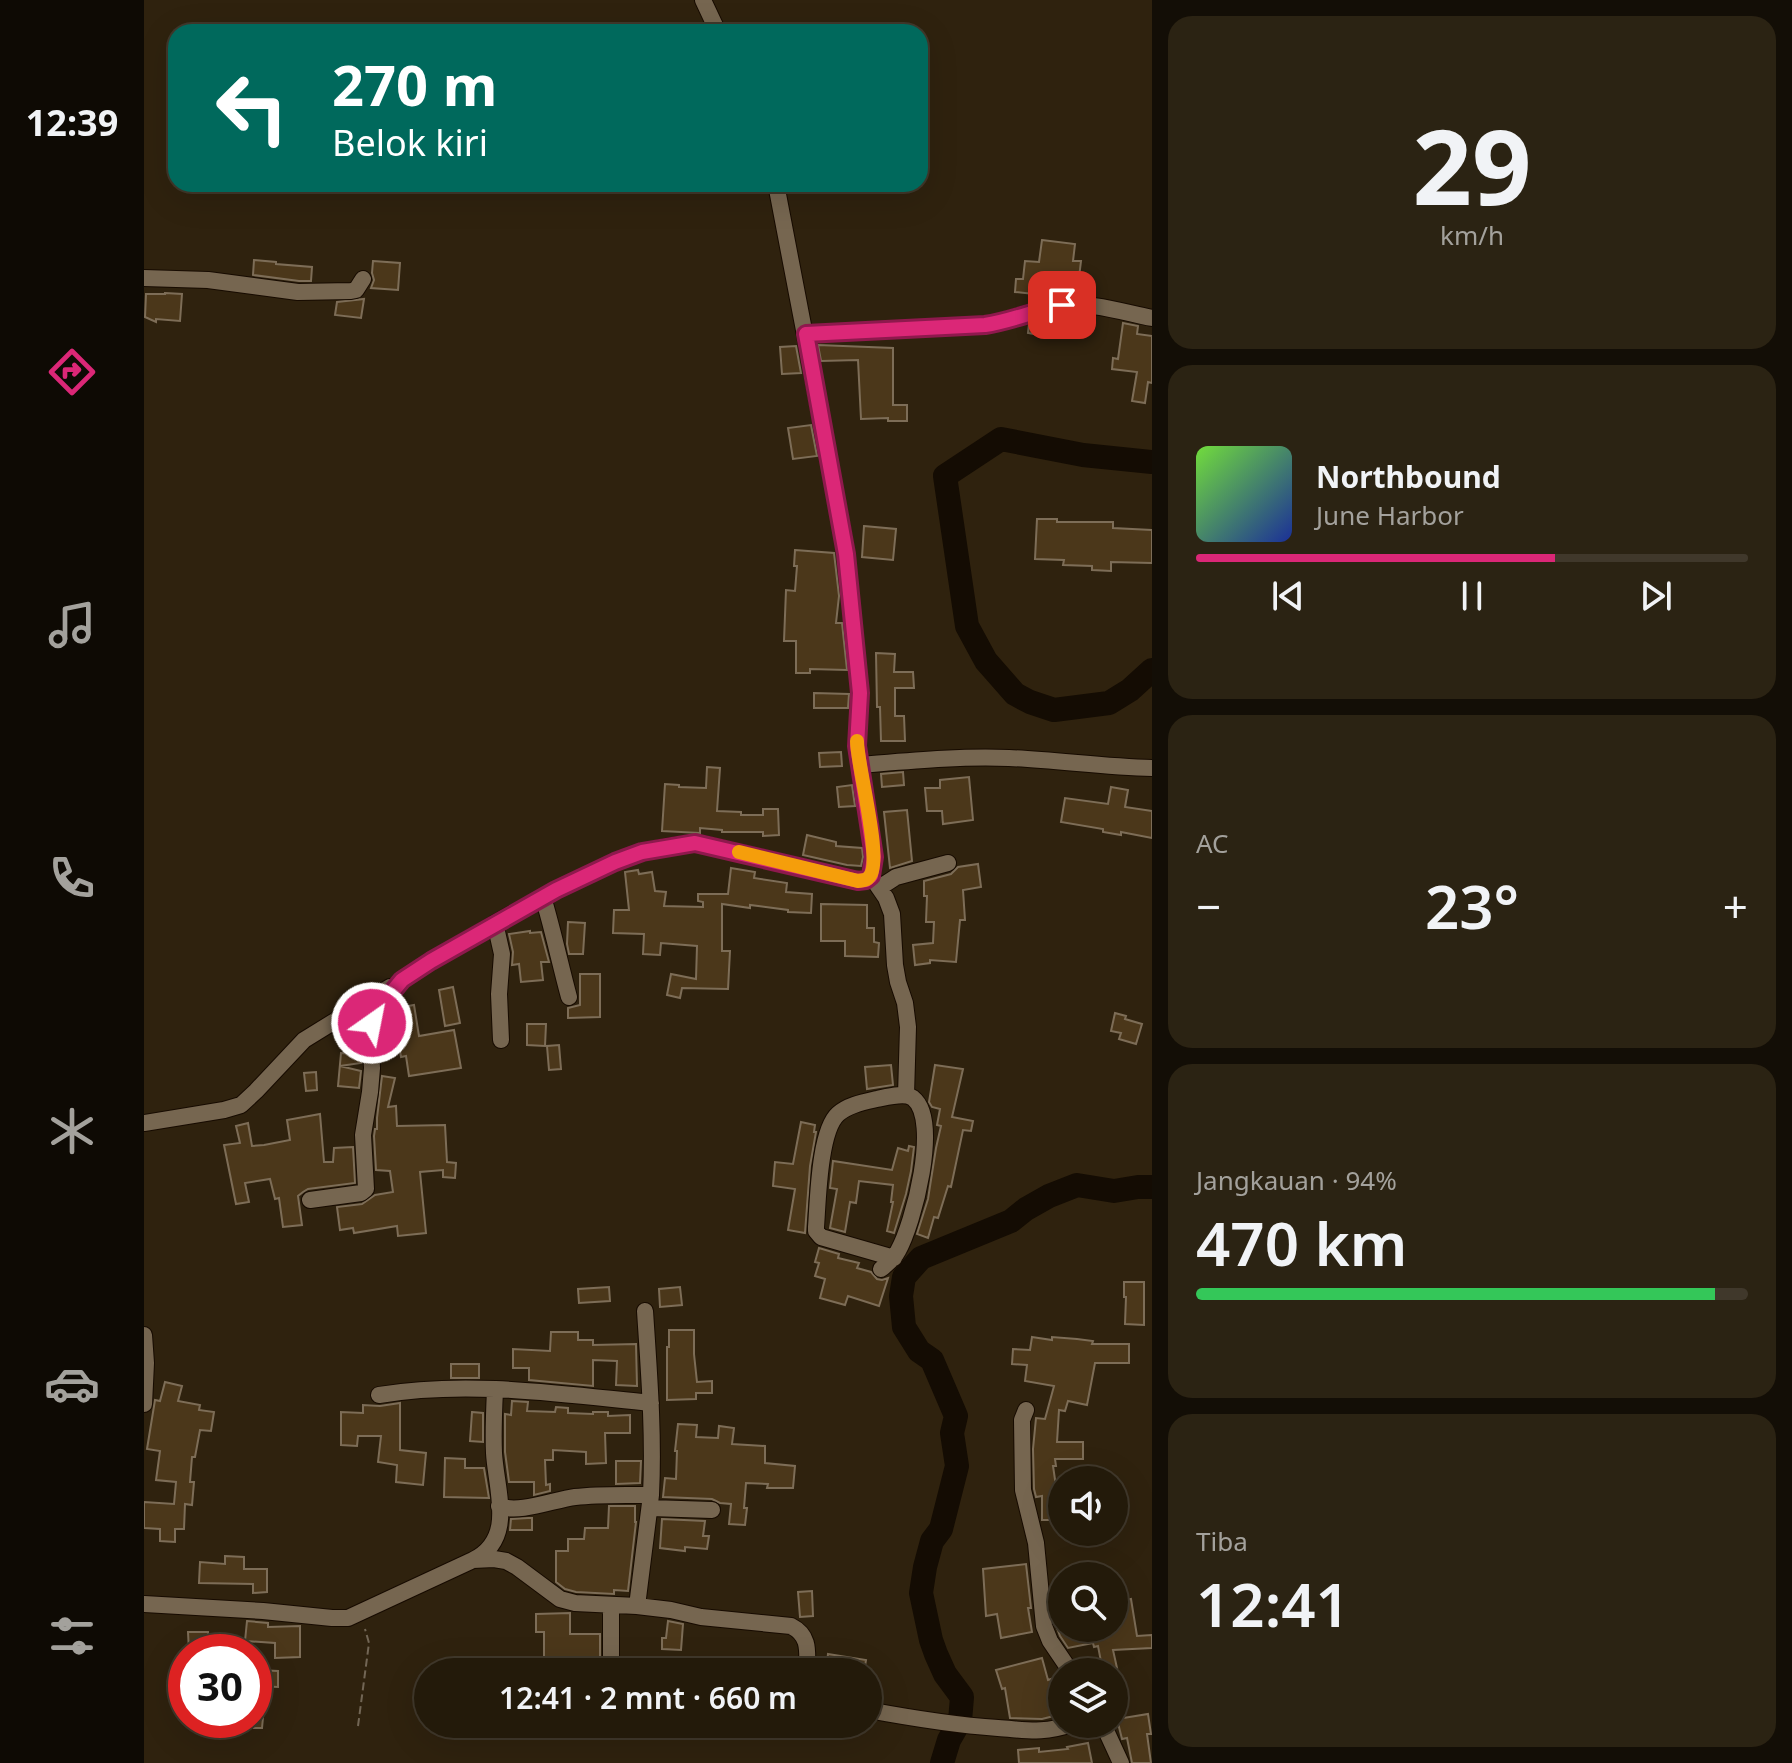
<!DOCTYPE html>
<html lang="id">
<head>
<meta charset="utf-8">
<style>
	body { margin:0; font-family:"Noto Sans",sans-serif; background:#2b2313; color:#f1f3f6; height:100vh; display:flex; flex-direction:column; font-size:30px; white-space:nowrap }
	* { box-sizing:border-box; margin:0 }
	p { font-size:26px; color:#a3a19c }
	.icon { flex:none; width:44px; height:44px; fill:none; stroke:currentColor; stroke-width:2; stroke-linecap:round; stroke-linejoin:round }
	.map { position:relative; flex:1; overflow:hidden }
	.panel { display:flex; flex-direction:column; gap:16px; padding:16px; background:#130e06; width:640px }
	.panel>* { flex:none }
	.guide { position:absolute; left:24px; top:24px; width:760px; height:168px; border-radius:24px; box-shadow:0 8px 32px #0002,0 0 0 2px #40382b; background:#00695c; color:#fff; overflow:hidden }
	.buttons { position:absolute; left:904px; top:1466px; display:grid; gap:16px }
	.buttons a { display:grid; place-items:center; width:80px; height:80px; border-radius:50%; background:#231a0a; box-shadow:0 8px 32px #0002,0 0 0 2px #40382b; font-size:40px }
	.speed { position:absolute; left:24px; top:1634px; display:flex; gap:16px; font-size:40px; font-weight:700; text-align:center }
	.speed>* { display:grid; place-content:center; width:104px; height:104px; border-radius:50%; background:#231a0a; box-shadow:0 8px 32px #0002,0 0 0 2px #40382b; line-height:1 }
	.speed .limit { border:12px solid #d22; background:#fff; color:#111 }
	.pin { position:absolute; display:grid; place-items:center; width:68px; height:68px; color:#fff; margin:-34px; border-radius:16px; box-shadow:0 4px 12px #0006 }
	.me { position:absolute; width:88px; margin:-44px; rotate:33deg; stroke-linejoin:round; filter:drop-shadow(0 0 6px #0008) }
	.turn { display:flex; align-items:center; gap:28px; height:168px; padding:0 32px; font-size:36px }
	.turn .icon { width:104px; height:104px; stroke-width:2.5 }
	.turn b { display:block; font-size:56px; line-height:68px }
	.big { font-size:60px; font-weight:600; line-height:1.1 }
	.panel .tile { flex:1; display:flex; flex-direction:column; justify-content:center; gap:12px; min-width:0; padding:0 28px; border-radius:24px; background:#2b2313 }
	.panel .dial { align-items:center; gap:0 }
	.dial b { font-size:104px; line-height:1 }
	.song { display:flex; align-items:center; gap:24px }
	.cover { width:96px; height:96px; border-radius:12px; background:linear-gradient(135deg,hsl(100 70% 55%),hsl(230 70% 35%)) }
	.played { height:8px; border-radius:4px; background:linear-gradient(90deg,#db2777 65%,#40382b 65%) }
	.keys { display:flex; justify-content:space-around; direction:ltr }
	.heat { display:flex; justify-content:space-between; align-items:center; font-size:44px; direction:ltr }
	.charge { height:12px; border-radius:6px; background:linear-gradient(90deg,#34c759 94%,#40382b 0) }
	.trip { position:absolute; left:270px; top:1658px; width:468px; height:80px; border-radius:40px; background:#231a0a; box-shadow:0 8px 32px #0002,0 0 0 2px #40382b; font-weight:600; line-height:80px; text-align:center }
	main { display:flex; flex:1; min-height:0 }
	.dock { display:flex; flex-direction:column; width:144px; justify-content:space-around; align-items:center; background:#0e0a04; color:#a3a19c }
	.dock .icon { width:56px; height:56px }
	.dock .selected { color:#db2777 }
	.dock b { font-size:36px; color:#f1f3f6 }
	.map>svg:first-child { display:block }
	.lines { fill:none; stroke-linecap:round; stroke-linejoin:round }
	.river { stroke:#140c03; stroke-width:24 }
	.building { fill:#4b371a; stroke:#7d6d57; stroke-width:2 }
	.minor-casing { stroke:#170b00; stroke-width:18 }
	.path { stroke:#726655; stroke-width:2; stroke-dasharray:8 4; stroke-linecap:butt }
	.minor { stroke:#766650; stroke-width:16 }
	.route-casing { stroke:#8e194d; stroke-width:20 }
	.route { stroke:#db2777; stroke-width:14 }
	.slow { stroke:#f59e0b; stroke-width:14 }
</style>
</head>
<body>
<main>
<nav class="dock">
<b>12:39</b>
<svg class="icon selected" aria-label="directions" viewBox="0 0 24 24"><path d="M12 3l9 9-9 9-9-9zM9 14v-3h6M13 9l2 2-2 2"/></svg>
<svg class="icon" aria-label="music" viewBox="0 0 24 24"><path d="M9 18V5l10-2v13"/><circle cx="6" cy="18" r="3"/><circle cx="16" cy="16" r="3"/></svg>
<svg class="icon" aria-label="phone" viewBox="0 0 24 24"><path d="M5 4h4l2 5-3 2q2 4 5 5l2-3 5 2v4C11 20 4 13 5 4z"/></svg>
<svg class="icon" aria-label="climate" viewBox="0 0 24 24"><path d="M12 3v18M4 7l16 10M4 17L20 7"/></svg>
<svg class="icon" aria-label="car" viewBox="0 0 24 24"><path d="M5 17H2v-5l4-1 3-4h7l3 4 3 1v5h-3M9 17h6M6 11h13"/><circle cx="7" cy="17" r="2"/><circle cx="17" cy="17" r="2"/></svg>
<svg class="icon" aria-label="filters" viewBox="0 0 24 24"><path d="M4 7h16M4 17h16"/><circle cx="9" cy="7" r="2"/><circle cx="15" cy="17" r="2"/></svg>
</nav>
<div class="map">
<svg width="1008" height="1763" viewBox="0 0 1008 1763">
	<rect width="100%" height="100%" fill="#2f220e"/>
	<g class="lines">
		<path class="river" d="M 1008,462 L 939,455 L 857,439 L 801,476 L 823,626 L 842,661 L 871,694 L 886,702 L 910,710 L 965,703 L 986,690 L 1008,670
			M 798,1763 L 805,1740 L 816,1721 L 818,1697 L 801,1674 L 792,1654 L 787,1640 L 777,1593 L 781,1567 L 788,1541 L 797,1529 L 813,1466 L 808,1433 L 812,1416 L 788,1360 L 775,1351 L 760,1327 L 757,1296 L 760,1277 L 777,1258 L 867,1221 L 882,1209 L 905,1196 L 933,1185 L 970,1191 L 994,1187 L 1008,1187"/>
	</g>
	<path class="building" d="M 898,240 L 931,244 L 929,261 L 937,261 L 933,294 L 912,293 L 912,295 L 908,296 L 871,292 L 872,279 L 879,279 L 881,261 L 895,262 Z
		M 110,260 L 132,262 L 132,264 L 168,267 L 167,281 L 155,281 L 109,275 Z
		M 229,261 L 256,263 L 254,290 L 227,288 L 230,280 L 228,273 Z
		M 21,293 L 38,294 L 36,321 L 12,319 L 12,322 L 1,317 L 2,294 L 21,294 Z
		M 220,299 L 217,318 L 191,315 L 193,302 Z
		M 889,323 L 909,326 L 907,337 L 884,333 L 885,324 Z
		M 979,323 L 994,326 L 993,334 L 1008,336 L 1008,383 L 1004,382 L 1001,403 L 988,401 L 993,372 L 968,369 L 969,358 L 974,359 Z
		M 674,345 L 749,348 L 749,405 L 763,405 L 763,421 L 744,421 L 744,418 L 717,419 L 714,360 L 677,361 Z
		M 652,346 L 657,373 L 638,374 L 636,347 Z
		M 667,425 L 673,456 L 649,459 L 644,428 Z
		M 893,519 L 913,519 L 913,522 L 969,522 L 969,528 L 1008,530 L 1008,563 L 967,562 L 967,571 L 948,570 L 948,566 L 919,565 L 920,560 L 891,559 Z
		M 720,526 L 752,529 L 749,560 L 718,557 Z
		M 651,550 L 690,553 L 695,596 L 692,623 L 698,623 L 703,670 L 666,669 L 666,673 L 652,673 L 652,641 L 640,641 L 642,590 L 651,591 L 653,566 L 650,566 Z
		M 732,653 L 751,654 L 750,672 L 769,672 L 770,688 L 751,688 L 751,716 L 760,716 L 761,741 L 737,741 L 736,707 L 733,707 Z
		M 670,693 L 705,694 L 704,708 L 670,708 Z
		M 697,752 L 698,766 L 676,767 L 675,753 Z
		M 563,767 L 576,768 L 573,811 L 597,812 L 597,815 L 619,815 L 619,809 L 634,809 L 635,835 L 619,836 L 619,832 L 578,832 L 578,830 L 556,828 L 556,833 L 518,831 L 521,784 L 535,785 L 535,787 L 562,788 Z
		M 759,772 L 760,785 L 738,787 L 737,774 Z
		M 825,777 L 829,820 L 799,824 L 798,811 L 783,811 L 781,788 L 796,788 L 796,780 Z
		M 708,785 L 711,806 L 695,807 L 693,787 Z
		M 967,787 L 984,790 L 981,807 L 1008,811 L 1008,838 L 977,832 L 977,835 L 959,832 L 959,829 L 917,822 L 921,798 L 964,804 Z
		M 763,810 L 768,861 L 746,868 L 740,812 Z
		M 663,835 L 692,842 L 692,846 L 718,848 L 719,857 L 717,866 L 703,865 L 659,855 Z
		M 834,864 L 837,887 L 819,890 L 821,920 L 816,920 L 812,962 L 786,960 L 786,963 L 771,965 L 769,945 L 789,943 L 790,922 L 782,922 L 783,896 L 780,896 L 780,881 L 807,874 L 814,867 Z
		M 587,868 L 611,872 L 610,878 L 643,883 L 642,892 L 668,894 L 667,913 L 644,912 L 644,910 L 606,905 L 606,908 L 578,904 L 578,951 L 586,951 L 584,989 L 538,988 L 536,998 L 523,995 L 527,974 L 552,979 L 553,946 L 517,943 L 516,955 L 499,954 L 500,934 L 469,933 L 470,910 L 485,910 L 481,872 L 494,870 L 495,874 L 508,872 L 511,891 L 522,892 L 520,906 L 559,907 L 559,902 L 554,901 L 554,894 L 584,894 Z
		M 677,904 L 723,905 L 723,928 L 730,928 L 730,942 L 735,943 L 734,957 L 701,956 L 701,941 L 677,941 Z
		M 424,922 L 441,923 L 439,954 L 425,954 L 423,944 Z
		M 386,931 L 386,933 L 397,932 L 405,962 L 397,962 L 399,980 L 377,982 L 375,964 L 368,965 L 369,952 L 365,934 Z
		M 436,974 L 456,974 L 456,1017 L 424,1018 L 424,1008 L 436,1005 Z
		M 309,987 L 316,1023 L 301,1026 L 295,990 Z
		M 270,1005 L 275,1036 L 310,1030 L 317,1068 L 265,1076 L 262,1056 L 257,1057 L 253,1032 L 248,1033 L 244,1014 L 248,1009 Z
		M 971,1013 L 982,1016 L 981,1019 L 998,1024 L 992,1044 L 975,1039 L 977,1033 L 967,1031 Z
		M 383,1024 L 402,1024 L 401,1046 L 383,1045 Z
		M 415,1045 L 417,1069 L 405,1070 L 403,1046 Z
		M 197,1053 L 216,1054 L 217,1063 L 196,1066 L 217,1071 L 215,1088 L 194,1086 Z
		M 747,1065 L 749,1085 L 723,1089 L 721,1067 Z
		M 791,1065 L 819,1069 L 808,1117 L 829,1121 L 827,1131 L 819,1130 L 807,1187 L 804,1186 L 794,1218 L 790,1217 L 784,1238 L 773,1234 L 784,1199 L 792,1148 L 797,1126 L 793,1125 L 796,1109 L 788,1107 L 785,1102 Z
		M 172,1072 L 173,1090 L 162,1091 L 160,1073 Z
		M 238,1076 L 251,1078 L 244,1107 L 252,1106 L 253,1126 L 301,1125 L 303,1162 L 312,1163 L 311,1178 L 299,1177 L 299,1170 L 276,1172 L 282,1233 L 254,1236 L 253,1226 L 210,1233 L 209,1228 L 196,1230 L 193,1207 L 218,1204 L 231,1195 L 249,1192 L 246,1171 L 232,1170 L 230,1136 L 231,1129 L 233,1129 L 233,1118 Z
		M 176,1114 L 180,1162 L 189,1162 L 190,1148 L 209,1147 L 211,1183 L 164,1189 L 159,1192 L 154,1196 L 158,1225 L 139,1227 L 135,1198 L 131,1199 L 126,1179 L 101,1183 L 105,1202 L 92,1204 L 80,1145 L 96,1143 L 92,1126 L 104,1123 L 108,1146 L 120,1145 L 146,1140 L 143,1120 Z
		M 657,1122 L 671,1125 L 670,1132 L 672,1132 L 666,1166 L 661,1233 L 644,1230 L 651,1189 L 629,1186 L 631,1162 L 649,1164 Z
		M 765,1146 L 770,1147 L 767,1171 L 762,1194 L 750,1233 L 743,1231 L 749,1202 L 747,1202 L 749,1185 L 715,1181 L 712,1203 L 706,1202 L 701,1232 L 686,1228 L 693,1189 L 686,1188 L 689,1161 L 748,1170 L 754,1148 L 764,1151 Z
		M 675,1248 L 695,1254 L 694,1258 L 715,1263 L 713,1268 L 727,1272 L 733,1279 L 738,1280 L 744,1278 L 735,1306 L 704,1296 L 701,1305 L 676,1298 L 681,1279 L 671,1276 L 675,1263 L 671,1262 Z
		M 980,1282 L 1000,1282 L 1000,1325 L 981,1324 L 982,1297 L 980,1297 Z
		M 465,1287 L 466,1301 L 435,1303 L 434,1289 Z
		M 536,1287 L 538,1305 L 516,1307 L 515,1289 Z
		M 525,1330 L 550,1330 L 550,1354 L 553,1382 L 568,1381 L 568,1393 L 552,1393 L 552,1399 L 523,1400 L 523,1347 L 525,1347 Z
		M 407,1332 L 434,1332 L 434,1340 L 449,1340 L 449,1345 L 492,1344 L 493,1386 L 472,1385 L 473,1361 L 449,1360 L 449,1386 L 385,1380 L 385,1368 L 369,1368 L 369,1349 L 406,1351 Z
		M 888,1337 L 908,1340 L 908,1337 L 933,1339 L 949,1341 L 948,1344 L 985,1344 L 985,1363 L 951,1363 L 943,1405 L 924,1401 L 921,1411 L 915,1410 L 913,1442 L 939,1442 L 939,1459 L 911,1459 L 912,1466 L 909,1466 L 914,1500 L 918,1499 L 918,1518 L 912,1520 L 898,1520 L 898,1496 L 892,1497 L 890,1489 L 889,1449 L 892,1418 L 901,1419 L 910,1386 L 881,1381 L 883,1365 L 868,1364 L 869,1349 L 886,1350 Z
		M 307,1364 L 335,1364 L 335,1378 L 307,1378 Z
		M 21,1382 L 38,1386 L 34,1401 L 56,1405 L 55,1410 L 70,1412 L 67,1431 L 56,1430 L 51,1457 L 48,1457 L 46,1482 L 50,1482 L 48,1505 L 41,1504 L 40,1529 L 31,1529 L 31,1542 L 16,1541 L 16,1529 L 0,1528 L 0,1502 L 30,1504 L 32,1482 L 12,1480 L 16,1451 L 3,1449 L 11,1400 L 16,1401 Z
		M 368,1401 L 384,1402 L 383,1411 L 411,1412 L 412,1407 L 424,1408 L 424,1413 L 449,1414 L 449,1412 L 464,1412 L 464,1416 L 486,1415 L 486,1433 L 461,1433 L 462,1463 L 442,1464 L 442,1452 L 409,1450 L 409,1460 L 401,1460 L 402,1485 L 406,1484 L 406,1491 L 390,1495 L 390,1482 L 365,1482 L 361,1452 L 361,1414 L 367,1415 Z
		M 256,1403 L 256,1450 L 282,1453 L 279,1485 L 252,1482 L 253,1465 L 234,1462 L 237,1436 L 214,1436 L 213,1446 L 197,1445 L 197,1412 L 219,1413 L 219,1405 L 236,1406 Z
		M 328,1412 L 339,1413 L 339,1442 L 326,1441 Z
		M 534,1424 L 553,1425 L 552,1437 L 574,1438 L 575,1426 L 590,1428 L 588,1444 L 621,1446 L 621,1463 L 651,1466 L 649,1488 L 623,1488 L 624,1484 L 602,1483 L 600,1508 L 603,1508 L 601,1525 L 585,1524 L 587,1504 L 576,1503 L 568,1499 L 519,1497 L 521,1478 L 532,1479 L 533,1451 L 531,1451 Z
		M 301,1458 L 321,1459 L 321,1468 L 340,1468 L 345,1498 L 300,1497 Z
		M 472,1461 L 497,1461 L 496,1483 L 472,1484 Z
		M 465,1506 L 491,1506 L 491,1522 L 492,1522 L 484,1591 L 470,1590 L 470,1594 L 432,1592 L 421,1589 L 412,1582 L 412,1551 L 424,1551 L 424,1539 L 440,1539 L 441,1528 L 464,1528 Z
		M 384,1518 L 388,1518 L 388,1530 L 366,1530 L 367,1519 Z
		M 518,1519 L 561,1521 L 559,1536 L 565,1536 L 563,1549 L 541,1547 L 541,1551 L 516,1548 Z
		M 81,1556 L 100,1557 L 100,1569 L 123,1569 L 123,1592 L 109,1593 L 109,1584 L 55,1583 L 56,1562 L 81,1564 Z
		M 882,1564 L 887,1608 L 884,1608 L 888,1632 L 857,1638 L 853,1614 L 842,1616 L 839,1569 Z
		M 668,1591 L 669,1616 L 656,1617 L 654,1592 Z
		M 987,1599 L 993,1636 L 1008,1635 L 1008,1648 L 969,1650 L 973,1668 L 970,1668 L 970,1672 L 959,1672 L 954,1646 L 950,1647 L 949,1643 L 924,1648 L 916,1636 L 913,1628 L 973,1628 L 970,1602 Z
		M 426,1613 L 426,1634 L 456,1634 L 456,1672 L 400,1672 L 400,1632 L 392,1632 L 392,1614 Z
		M 103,1621 L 124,1623 L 124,1627 L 156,1626 L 156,1657 L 131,1658 L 131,1643 L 101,1641 Z
		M 524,1621 L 539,1624 L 537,1650 L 518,1649 L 518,1638 L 522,1638 Z
		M 44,1632 L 64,1632 L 65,1652 L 45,1652 Z
		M 684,1654 L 722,1660 L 720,1672 L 682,1672 Z
		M 898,1658 L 904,1680 L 916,1676 L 918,1682 L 918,1714 L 898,1719 L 866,1718 L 861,1688 L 858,1689 L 852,1670 Z
		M 113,1670 L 134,1671 L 134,1687 L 113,1686 Z
		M 110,1696 L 121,1696 L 118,1728 L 110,1728 Z
		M 1004,1714 L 1007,1734 L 1003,1734 L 1007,1763 L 988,1763 L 983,1738 L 978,1739 L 973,1719 Z
		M 944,1743 L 948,1763 L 875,1763 L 874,1750 L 895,1748 L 895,1752 L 924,1749 L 923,1747 Z"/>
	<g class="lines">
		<defs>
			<path id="minor" d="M 559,0 L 574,32
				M 0,278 L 64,280 L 154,292 L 207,291 L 212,290 L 219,279
				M 662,334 L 841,325 C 866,321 889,309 914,306 C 945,301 978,312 1008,318
				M 715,765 C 765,761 815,756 865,758 C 913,760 960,767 1008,768
				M 727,876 L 742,898 L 748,914 L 751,965 L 754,982 L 761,1003 L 764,1027 L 762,1095
				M 735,888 L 752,877 L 804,863
				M 399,897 C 409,930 416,964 425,997
				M 351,923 L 358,954 L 355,994 L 357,1040
				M 0,1123 L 80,1110 L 97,1105 L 112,1091 L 160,1040 L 246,987
				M 166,1200 L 217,1193 L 222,1189 L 219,1135 L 226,1092 L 228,1068 L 226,1034 L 234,1009 L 258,980 L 287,961 L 357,920 L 412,890 L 471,862 L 498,852 L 522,847 L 551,843 L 563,845 L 714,881 L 722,880 L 727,876 L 730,857 L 713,746 L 716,693 L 700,539 L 632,184
				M 737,1269 C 744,1263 750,1259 754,1251 C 769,1225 797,1120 769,1098 C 761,1092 743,1097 733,1099 C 720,1102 704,1105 694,1114 C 675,1131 674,1202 672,1227 L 672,1231 L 677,1237 L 750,1258
				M 0,1335 L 2,1363 L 0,1404
				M 235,1395 C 324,1380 417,1394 507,1403
				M 882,1410 L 878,1420 L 879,1490 L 892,1543 L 900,1626 L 906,1641 L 927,1672
				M 355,1506 C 375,1514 409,1500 431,1497 C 456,1494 482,1495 507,1495 C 510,1434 505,1372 501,1311
				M 506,1508 L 568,1510
				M 329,1560 C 372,1539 352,1490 350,1453 C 349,1432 350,1411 351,1390
				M 0,1604 L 119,1611 L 188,1618 L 204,1618 L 329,1560 L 350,1559 L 362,1561 L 373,1567 L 416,1599 L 431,1603 L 493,1606 L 527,1610 L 557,1617 L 647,1626 C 667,1636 663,1653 663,1672
				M 493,1606 L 507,1495
				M 467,1672 L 467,1606
				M 724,1710 C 767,1718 810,1725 854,1728 C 884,1730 898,1734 928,1724
				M 959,1724 L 977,1763"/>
		</defs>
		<use href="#minor" class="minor-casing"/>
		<path class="path" d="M 214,1726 L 225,1643 L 221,1629"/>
		<use href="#minor" class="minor"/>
	</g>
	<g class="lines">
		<defs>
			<path id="route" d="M 228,1023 L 234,1009 L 258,980 L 287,961 L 412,890 L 471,862 L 498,852 L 551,843 L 714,881 L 722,880 L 727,876 L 730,857 L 713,746 L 716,693 L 702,554 L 662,334 L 841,325 C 868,321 892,310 918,305"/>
		</defs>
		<use href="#route" class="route-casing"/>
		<use href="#route" class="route"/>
		<path class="slow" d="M 595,852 L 714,881 C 718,880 722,881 725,877 C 740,863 713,766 713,741"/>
	</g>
</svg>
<div class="buttons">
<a><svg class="icon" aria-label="sound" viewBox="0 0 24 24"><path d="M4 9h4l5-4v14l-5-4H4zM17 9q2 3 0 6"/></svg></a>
<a><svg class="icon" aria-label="search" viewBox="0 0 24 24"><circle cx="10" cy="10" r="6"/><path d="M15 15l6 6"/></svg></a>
<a><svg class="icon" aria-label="layers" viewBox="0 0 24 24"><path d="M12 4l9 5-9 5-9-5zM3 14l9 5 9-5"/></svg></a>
</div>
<div class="speed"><div class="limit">30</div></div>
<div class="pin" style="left:918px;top:305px;background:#d93025"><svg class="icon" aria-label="arrive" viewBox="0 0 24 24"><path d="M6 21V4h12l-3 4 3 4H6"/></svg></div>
<svg class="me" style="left:228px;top:1023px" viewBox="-20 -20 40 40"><circle r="17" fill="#db2777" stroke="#fff" stroke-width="3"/><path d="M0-11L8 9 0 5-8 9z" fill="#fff"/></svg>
<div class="trip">12:41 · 2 mnt · 660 m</div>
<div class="guide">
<div class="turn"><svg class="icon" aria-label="left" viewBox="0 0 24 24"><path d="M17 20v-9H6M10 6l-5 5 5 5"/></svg><div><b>270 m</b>Belok kiri</div></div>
</div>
</div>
<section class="panel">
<div class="tile dial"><b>29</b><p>km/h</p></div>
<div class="tile">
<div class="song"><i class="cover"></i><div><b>Northbound</b><p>June Harbor</p></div></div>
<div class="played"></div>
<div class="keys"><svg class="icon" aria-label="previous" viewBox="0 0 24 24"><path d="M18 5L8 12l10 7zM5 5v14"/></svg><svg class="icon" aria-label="pause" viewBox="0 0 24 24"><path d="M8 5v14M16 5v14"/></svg><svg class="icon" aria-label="next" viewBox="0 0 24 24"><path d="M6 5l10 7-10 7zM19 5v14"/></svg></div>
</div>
<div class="tile"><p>AC</p>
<div class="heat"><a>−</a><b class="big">23°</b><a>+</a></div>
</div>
<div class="tile"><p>Jangkauan · 94%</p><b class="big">470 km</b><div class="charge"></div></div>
<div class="tile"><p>Tiba</p><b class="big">12:41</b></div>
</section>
</main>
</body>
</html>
